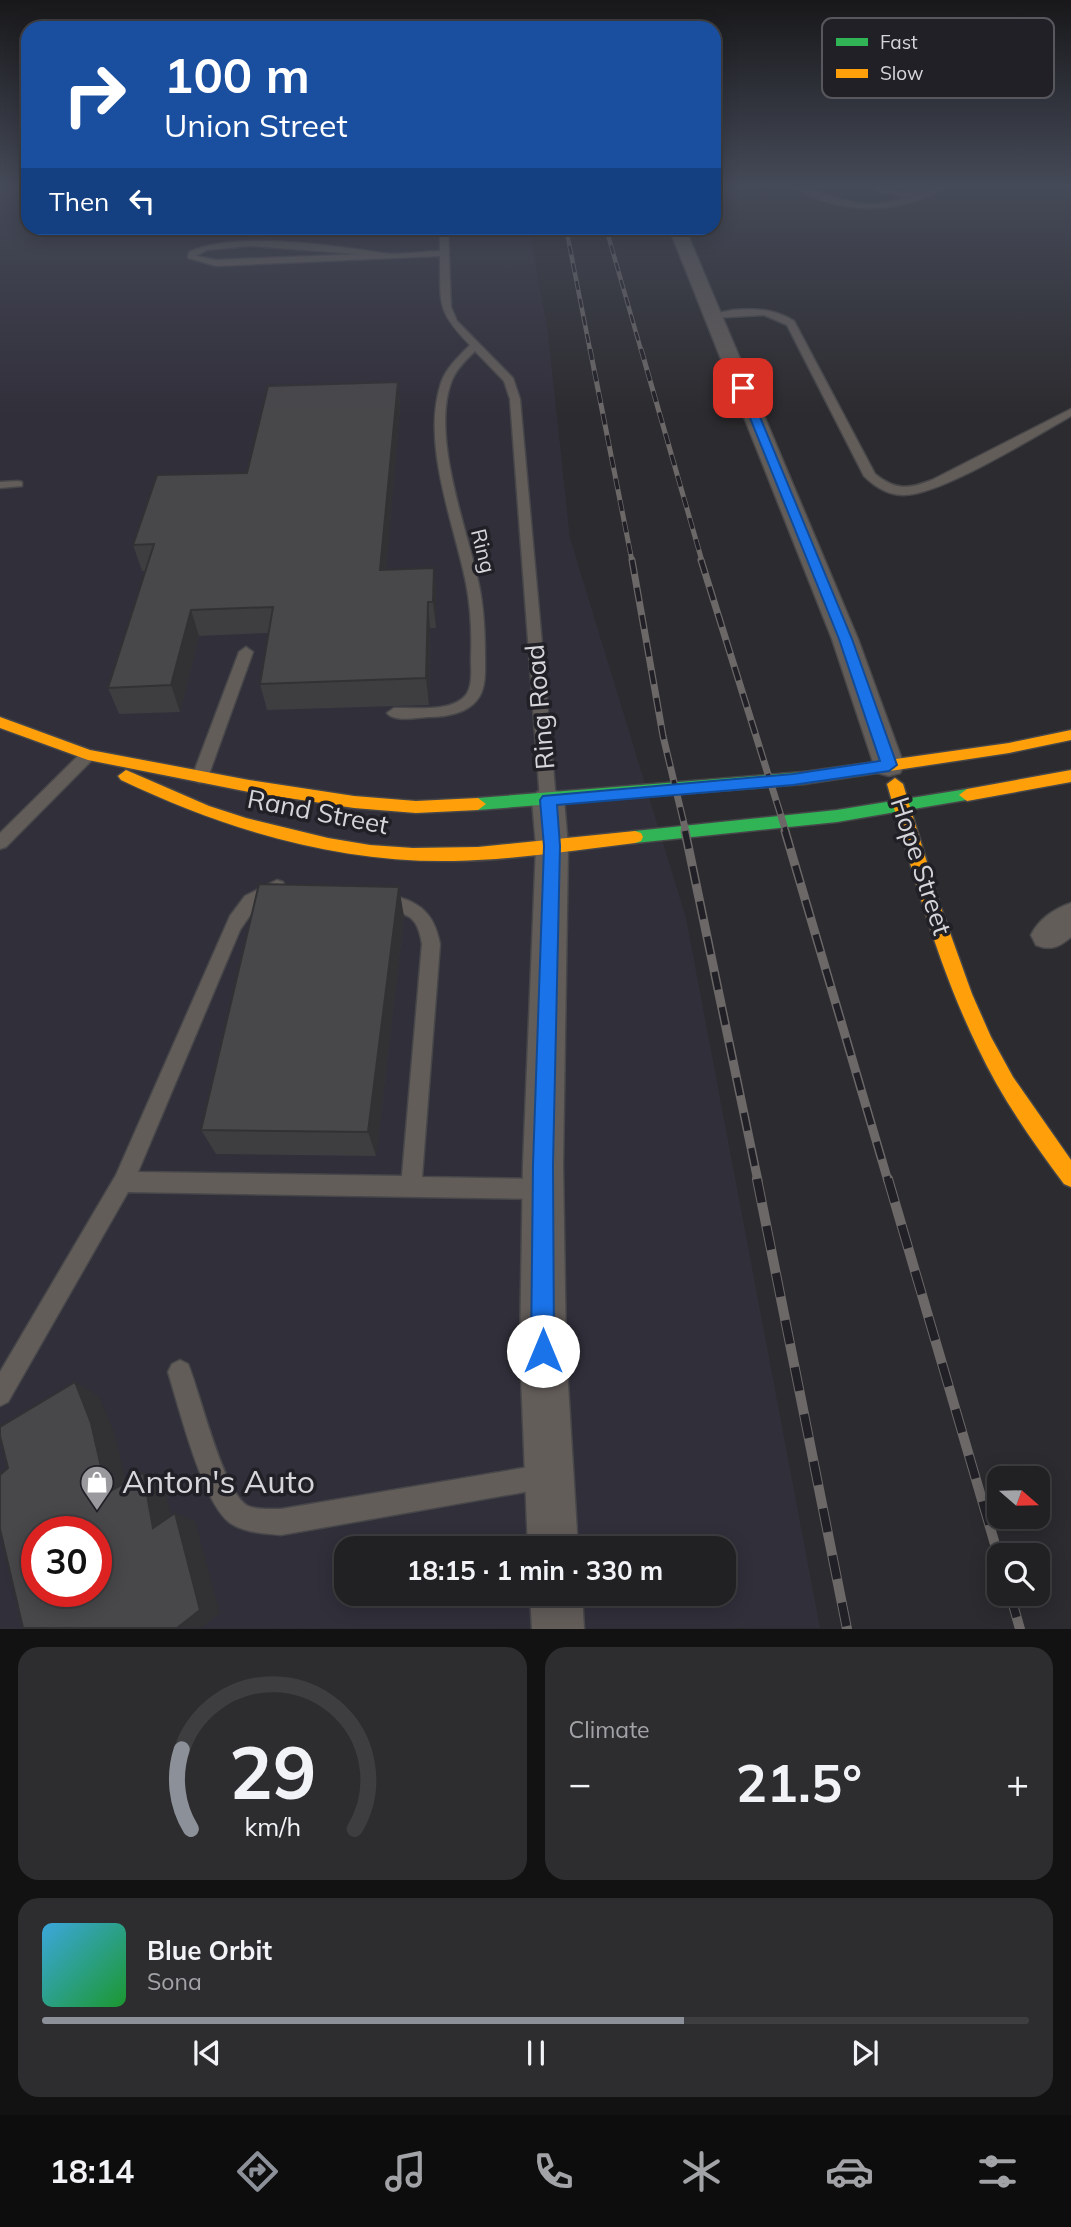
<!DOCTYPE html>
<html lang="en">
<head>
<meta charset="utf-8">
<style>
	body { margin:0; font-family:Mulish,sans-serif; background:#2d2d30; color:#f1f3f6; height:100vh; display:flex; flex-direction:column; font-size:26px; white-space:nowrap }
	* { box-sizing:border-box; margin:0 }
	p { font-size:23px; color:#a2a3a6 }
	.icon { flex:none; width:38px; height:38px; fill:none; stroke:currentColor; stroke-width:2; stroke-linecap:round; stroke-linejoin:round }
	.map { position:relative; height:1629px; overflow:hidden }
	.side { display:flex; flex-direction:column; gap:18px; padding:18px; background:#121213; flex:1 }
	.side>* { flex:none }
	.banner { position:absolute; left:21px; top:21px; width:700px; height:214px; border-radius:21px; box-shadow:0 4px 18px #0003,0 0 0 2px #3e3e41; background:#1a4fa0; color:#fff; overflow:hidden }
	.needle { width:46px; rotate:110deg }
	.controls { position:absolute; left:987px; top:1466px; display:grid; gap:14px }
	.controls a { display:grid; place-items:center; width:63px; height:63px; border-radius:14px; background:#212023; box-shadow:0 4px 18px #0003,0 0 0 2px #3e3e41; font-size:35px }
	.speed { position:absolute; left:21px; top:1516px; display:flex; gap:14px; font-size:35px; font-weight:700; text-align:center }
	.speed>* { display:grid; place-content:center; width:91px; height:91px; border-radius:50%; background:#212023; box-shadow:0 4px 18px #0003,0 0 0 2px #3e3e41; line-height:1 }
	.speed .limit { border:10px solid #d22; background:#fff; color:#111 }
	.pin { position:absolute; display:grid; place-items:center; width:60px; height:60px; color:#fff; margin:-30px; border-radius:14px; box-shadow:0 4px 10px #0006 }
	.me { position:absolute; width:77px; margin:-38px; rotate:0deg; stroke-linejoin:round; filter:drop-shadow(0 0 5px #0008) }
	.turn { display:flex; align-items:center; gap:24px; height:147px; padding:0 28px; font-size:32px }
	.turn .icon { width:91px; height:91px; stroke-width:2.5 }
	.turn b { display:block; font-size:49px; line-height:60px }
	.then { display:flex; align-items:center; height:66px; padding:0 28px; background:#0003; gap:14px; font-size:26px }
	.big { font-size:52px; font-weight:700; line-height:1.1 }
	.side .tile { flex:1; display:flex; flex-direction:column; justify-content:center; gap:10px; min-width:0; padding:0 24px; border-radius:21px; background:#2d2d30 }
	.side .dial { align-items:center; gap:0 }
	.dial svg { height:182px; overflow:visible; fill:none; stroke:#3e3e41; stroke-width:7; stroke-linecap:round; text-anchor:middle }
	.dial text { fill:#f1f3f6; stroke:none }
	.song { display:flex; align-items:center; gap:21px }
	.cover { width:84px; height:84px; border-radius:10px; background:linear-gradient(135deg,hsl(200 70% 55%),hsl(130 70% 35%)) }
	.played { height:7px; border-radius:4px; background:linear-gradient(90deg,#8c9099 65%,#3e3e41 65%) }
	.keys { display:flex; justify-content:space-around; direction:ltr }
	.heat { display:flex; justify-content:space-between; align-items:center; font-size:38px; direction:ltr }
	.side .tiles { flex:1; display:grid; gap:18px; grid-template-columns:1fr 1fr }
	.tile:last-child { grid-column:span 2 }
	.trip { position:absolute; left:334px; top:1536px; width:402px; height:70px; border-radius:21px; background:#212023; box-shadow:0 4px 18px #0003,0 0 0 2px #3e3e41; font-weight:700; line-height:70px; text-align:center }
	.tab-bar { display:flex; height:112px; justify-content:space-around; align-items:center; background:#0d0d0e; color:#a2a3a6 }
	.tab-bar .icon { width:49px; height:49px }
	.tab-bar .selected { color:#8c9099 }
	.tab-bar b { font-size:32px; color:#f1f3f6 }
	.map>svg:first-child { display:block }
	.built { fill:#312f3a; fill-rule:evenodd }
	.lines { fill:none; stroke-linecap:round; stroke-linejoin:round }
	.lane-casing { stroke:#47474a; stroke-width:3 }
	.street-casing { stroke:#47474a; stroke-width:3 }
	.fast-casing { stroke:#47474a; stroke-width:3 }
	.slow-casing { stroke:#47474a; stroke-width:3 }
	.lane { fill:#635d5a; fill-rule:evenodd }
	.street { fill:#635d5a; fill-rule:evenodd }
	.fast { fill:#30b455; fill-rule:evenodd }
	.slow { fill:#ff9f0a; fill-rule:evenodd }
	.rail-far4-casing { stroke:#6c6868; stroke-width:4.5 }
	.rail-far3-casing { stroke:#6c6868; stroke-width:5 }
	.rail-far2-casing { stroke:#6c6868; stroke-width:7 }
	.rail-far1-casing { stroke:#6c6868; stroke-width:9 }
	.rail-casing { stroke:#6c6868; stroke-width:10 }
	.rail-far4 { stroke:#212027; stroke-width:2.5; stroke-dasharray:9; stroke-linecap:butt }
	.rail-far3 { stroke:#212027; stroke-width:3.5; stroke-dasharray:11; stroke-linecap:butt }
	.rail-far2 { stroke:#212027; stroke-width:4.5; stroke-dasharray:14; stroke-linecap:butt }
	.rail-far1 { stroke:#212027; stroke-width:6; stroke-dasharray:18; stroke-linecap:butt }
	.rail { stroke:#212027; stroke-width:8; stroke-dasharray:24; stroke-linecap:butt }
	.wall { fill:#3e3d40 }
	.shaded-wall { fill:#323234 }
	.building { fill:#48474a; stroke:#323234; stroke-width:2; fill-rule:evenodd }
	.route { fill:#1a73e8; stroke:#114b97; stroke-width:2 }
	.labels { text-anchor:middle; stroke-width:7; stroke-linejoin:round; paint-order:stroke }
	.far-street-label { font-size:21px; fill:#d6d6da; stroke:#212027 }
	.street-label { font-size:26px; fill:#d6d6da; stroke:#212027 }
	.near-poi-label { font-size:32px; fill:#d6d6da; stroke:#212027; text-anchor:start }
	.key { fill:#212027; stroke:#57575d; stroke-width:2 }
	.key-label { font-size:19px; fill:#d6d6da }
</style>
</head>
<body>
<div class="map">
<svg width="1071" height="1629" viewBox="0 0 1071 1629">
	<rect width="100%" height="100%" fill="#2c2b2f"/>
	<path class="built" d="M 0,186 L 28,186 L 28,228 L 529,228 L 548,333 L 570,538 L 686,918 L 820,1628 L 0,1629 ZM 37,1531 L 96,1531 L 96,1591 L 37,1591 ZM 346,1549 L 724,1549 L 724,1594 L 346,1594 Z"/>
	<g class="lines">
		<defs>
			<path id="lane" d="M 793,186 C 805,185 815,190 826,194 C 855,206 879,208 909,197 L 881,192 L 874,186 L 915,194 L 937,186 L 947,186 C 900,215 840,216 793,186 Z
				M 440,228 L 448,228 L 451,307 L 457,321 L 513,378 L 520,399 L 556,800 L 548,806 L 540,800 L 510,399 L 504,381 L 475,351 C 467,359 457,368 452,380 C 430,435 467,528 479,585 C 484,609 485,634 485,659 C 485,673 486,689 477,700 C 466,714 444,717 427,717 C 416,718 394,722 387,713 L 394,708 C 415,707 451,713 466,695 C 473,685 471,669 471,658 C 472,633 471,608 466,583 C 454,523 421,444 441,383 C 446,368 459,356 470,345 C 435,309 441,303 440,256 L 216,266 L 188,258 L 189,252 C 234,231 332,245 381,253 C 399,256 422,251 440,251 ZM 251,246 L 357,254 L 216,260 L 196,256 L 207,250 Z
				M 733,310 C 755,308 775,309 794,321 L 875,474 C 896,491 909,489 932,480 L 1071,409 L 1071,416 C 1036,436 939,496 903,495 C 888,495 874,486 864,476 L 787,325 L 764,315 L 713,318 L 708,315 Z
				M 18,481 L 22,482 L 22,486 L 0,488 L 0,482 Z
				M 246,647 L 253,652 L 208,777 L 200,783 L 195,781 L 192,777 L 239,652 Z
				M 88,750 L 93,751 L 95,755 L 93,759 L 6,847 L 0,849 L 0,833 L 83,751 Z
				M 277,880 L 283,882 L 285,887 L 283,892 L 257,905 L 240,930 L 138,1172 L 402,1176 L 422,944 C 417,910 403,915 376,906 L 374,901 L 376,896 C 384,894 390,895 398,897 C 424,904 435,918 440,944 L 422,1177 L 543,1179 L 550,1182 L 553,1189 L 550,1196 L 543,1199 L 128,1192 L 8,1402 L 0,1406 L 0,1372 L 116,1175 L 230,916 L 245,896 Z
				M 180,1360 L 188,1364 C 200,1392 223,1493 248,1506 C 257,1510 271,1509 281,1509 L 547,1464 L 556,1467 L 559,1476 L 556,1485 L 547,1488 L 281,1535 C 264,1533 243,1533 229,1522 C 202,1501 179,1407 168,1372 L 172,1364 Z"/>
			<path id="street" d="M 669,228 L 685,228 L 858,639 L 904,765 L 900,773 L 889,776 L 878,773 L 874,765 L 832,639 Z
				M 548,788 L 559,792 L 564,800 L 568,846 L 563,1165 L 566,1351 L 578,1549 L 528,1549 L 520,1351 L 523,1165 L 536,846 L 532,800 L 537,792 Z
				M 1071,903 L 1071,937 C 1059,947 1051,951 1036,945 L 1031,935 C 1039,919 1054,909 1071,903 Z
				M 530,1594 L 582,1594 L 584,1629 L 532,1629 Z"/>
			<path id="fast" d="M 804,772 L 812,778 L 804,784 L 478,810 L 470,804 L 478,798 Z
				M 967,789 L 972,791 L 975,795 L 972,799 L 837,822 L 635,843 L 629,841 L 627,837 L 629,833 L 635,831 L 837,810 Z"/>
			<path id="slow" d="M 0,717 L 90,750 L 249,780 L 354,796 L 416,801 L 478,798 L 486,804 L 478,810 L 416,813 L 354,808 L 249,792 L 88,760 L 0,728 Z
				M 1071,730 L 1071,740 L 1009,753 L 804,784 L 796,778 L 804,772 L 1009,743 Z
				M 126,770 L 209,806 L 246,818 L 328,838 L 370,845 L 413,848 L 478,847 L 635,831 L 641,833 L 643,837 L 641,841 L 635,843 C 575,850 515,860 454,861 C 337,863 226,830 121,780 L 118,776 Z
				M 1071,770 L 1071,782 L 967,801 L 959,795 L 967,789 Z
				M 895,778 L 903,784 L 940,905 L 972,994 L 991,1037 L 1013,1077 L 1071,1160 L 1071,1187 L 1064,1184 C 1032,1141 1001,1097 978,1048 C 937,964 913,873 887,784 Z"/>
		</defs>
		<use href="#lane" class="lane-casing"/>
		<use href="#street" class="street-casing"/>
		<use href="#fast" class="fast-casing"/>
		<use href="#slow" class="slow-casing"/>
		<use href="#lane" class="lane"/>
		<use href="#street" class="street"/>
		<use href="#fast" class="fast"/>
		<use href="#slow" class="slow"/>
		<defs>
			<path id="rail-far4" d="M 566,228 L 590,350
				M 606,228 L 641,350"/>
			<path id="rail-far3" d="M 590,349 L 632,561
				M 641,349 L 702,561"/>
			<path id="rail-far2" d="M 632,560 L 663,736 L 686,832
				M 701,560 L 786,832"/>
			<path id="rail-far1" d="M 685,831 L 758,1181
				M 785,831 L 888,1181"/>
			<path id="rail" d="M 757,1179 L 847,1629
				M 888,1179 L 999,1558
				M 1010,1594 L 1020,1629"/>
		</defs>
		<use href="#rail-far4" class="rail-far4-casing"/>
		<use href="#rail-far3" class="rail-far3-casing"/>
		<use href="#rail-far2" class="rail-far2-casing"/>
		<use href="#rail-far1" class="rail-far1-casing"/>
		<use href="#rail" class="rail-casing"/>
		<use href="#rail-far4" class="rail-far4"/>
		<use href="#rail-far3" class="rail-far3"/>
		<use href="#rail-far2" class="rail-far2"/>
		<use href="#rail-far1" class="rail-far1"/>
		<use href="#rail" class="rail"/>
	</g>
	<path class="wall" d="M 398,382 L 400,407 L 386,570 L 434,568 L 436,594 L 436,628 L 430,628 L 429,705 L 267,710 L 260,684 L 268,633 L 199,636 L 180,712 L 119,714 L 108,688 L 146,571 L 142,571 L 133,545 L 247,473 Z
		M 404,916 L 376,1156 L 216,1154 L 201,1130 Z"/>
	<path class="shaded-wall" d="M 398,382 L 400,407 L 384,596 L 380,570 Z
		M 434,568 L 436,594 L 436,628 L 433,602 Z
		M 428,602 L 430,628 L 429,705 L 426,678 Z
		M 191,610 L 199,636 L 180,712 L 171,685 Z
		M 399,887 L 404,916 L 376,1156 L 368,1132 Z
		M 75,1382 L 99,1396 L 115,1435 L 131,1502 L 107,1493 Z
		M 143,1473 L 164,1484 L 175,1535 L 153,1528 Z
		M 175,1513 L 195,1521 L 220,1613 L 201,1628 L 177,1628 Z"/>
	<path class="building" d="M 398,382 L 380,570 L 434,568 L 433,602 L 428,602 L 426,678 L 260,684 L 273,607 L 191,610 L 171,685 L 108,688 L 154,544 L 133,545 L 157,475 L 247,473 L 268,386 Z
		M 259,884 L 399,887 L 368,1132 L 201,1130 Z
		M 75,1382 L 91,1423 L 107,1493 L 143,1473 L 153,1528 L 175,1513 L 200,1610 L 177,1628 L 23,1628 L 0,1529 L 0,1475 L 8,1468 L 0,1436 L 0,1427 ZM 37,1531 L 96,1531 L 96,1591 L 37,1591 Z"/>
	<linearGradient id="sky" x2="0" y2="1"><stop stop-color="#18181a"/><stop offset="0.45" stop-color="#454a58"/><stop offset="1" stop-color="#454a58" stop-opacity="0"/></linearGradient>
	<rect width="1071" height="414" fill="url(#sky)"/>
	<path class="route" d="M 743,385 L 748,388 L 852,639 L 897,765 L 889,771 L 793,785 L 557,805 L 560,846 L 553,1165 L 554,1351 L 551,1359 L 543,1362 L 535,1359 L 531,1351 L 533,1165 L 544,846 L 540,800 L 543,796 L 793,774 L 880,761 L 839,639 L 738,388 Z"/>
	<defs>
		<symbol id="shop-pin" viewBox="-11 -11 22 30"><path d="M0 17L-7.5 6A9.5 9.5 0 1 1 7.5 6Z" fill="#9a9a9e" stroke="#212027"/><path d="M-5-2.5h2.3a2.7 3.5 0 0 1 5.4 0H5L5.5 6h-11ZM-1.5-2.5h3a1.5 2.3 0 0 0-3 0Z" fill="#fff"/></symbol>
	</defs>
	<g fill-rule="evenodd">
		<use href="#shop-pin" x="78" y="1463" width="38" height="52"/>
	</g>
	<g class="labels">
		<g class="far-street-label">
			<text transform="translate(483 551) rotate(76)" y="7">Ring</text>
		</g>
		<g class="street-label">
			<text transform="translate(540 707) rotate(-95)" y="9">Ring Road</text>
			<text transform="translate(318 812) rotate(11)" y="9">Rand Street</text>
			<text transform="translate(921 866) rotate(72)" y="9">Hope Street</text>
		</g>
		<g class="near-poi-label">
			<text x="122" y="1493">Anton's Auto</text>
		</g>
	</g>
	<rect x="822" y="18" width="232" height="80" rx="10" class="key"/>
	<rect x="836" y="38" width="32" height="8" fill="#30b455"/>
	<rect x="836" y="69" width="32" height="9" fill="#ff9f0a"/>
	<g class="key-label">
		<text x="880" y="49">Fast</text>
		<text x="880" y="80">Slow</text>
	</g>
</svg>
<div class="controls">
<a><svg class="needle" viewBox="-14 -14 28 28"><path d="M0-13l5 13h-10z" fill="#e53935"/><path d="M0 13l5-13h-10z" fill="#a2a3a6"/></svg></a>
<a><svg class="icon" aria-label="search" viewBox="0 0 24 24"><circle cx="10" cy="10" r="6"/><path d="M15 15l6 6"/></svg></a>
</div>
<div class="speed"><div class="limit">30</div></div>
<div class="pin" style="left:743px;top:388px;background:#d93025"><svg class="icon" aria-label="arrive" viewBox="0 0 24 24"><path d="M6 21V4h12l-3 4 3 4H6"/></svg></div>
<svg class="me" style="left:543px;top:1351px" viewBox="-20 -20 40 40"><circle r="19" fill="#fff"/><path d="M0-13L10 11 0 6-10 11z" fill="#1a73e8"/></svg>
<div class="trip">18:15 · 1 min · 330 m</div>
<div class="banner">
<div class="turn"><svg class="icon" aria-label="right" viewBox="0 0 24 24"><path d="M7 20v-9h11M14 6l5 5-5 5"/></svg><div><b>100 m</b>Union Street</div></div>
<div class="then">Then<svg class="icon" aria-label="left" viewBox="0 0 24 24"><path d="M17 20v-9H6M10 6l-5 5 5 5"/></svg></div>
</div>
</div>
<section class="side">
<div class="tiles">
<div class="tile dial"><svg viewBox="0 0 100 80">
<path d="M14 69A42 42 0 1 1 86 69"/>
<path d="M14 69A42 42 0 0 1 10 34" stroke="#8c9099"/>
<text x="50" y="56" font-size="32" font-weight="700">29</text>
<text x="50" y="72" font-size="11">km/h</text>
</svg></div>
<div class="tile"><p>Climate</p>
<div class="heat"><a>−</a><b class="big">21.5°</b><a>+</a></div>
</div>
<div class="tile">
<div class="song"><i class="cover"></i><div><b>Blue Orbit</b><p>Sona</p></div></div>
<div class="played"></div>
<div class="keys"><svg class="icon" aria-label="previous" viewBox="0 0 24 24"><path d="M18 5L8 12l10 7zM5 5v14"/></svg><svg class="icon" aria-label="pause" viewBox="0 0 24 24"><path d="M8 5v14M16 5v14"/></svg><svg class="icon" aria-label="next" viewBox="0 0 24 24"><path d="M6 5l10 7-10 7zM19 5v14"/></svg></div>
</div>
</div>
</section>
<nav class="tab-bar">
<b>18:14</b>
<svg class="icon selected" aria-label="directions" viewBox="0 0 24 24"><path d="M12 3l9 9-9 9-9-9zM9 14v-3h6M13 9l2 2-2 2"/></svg>
<svg class="icon" aria-label="music" viewBox="0 0 24 24"><path d="M9 18V5l10-2v13"/><circle cx="6" cy="18" r="3"/><circle cx="16" cy="16" r="3"/></svg>
<svg class="icon" aria-label="phone" viewBox="0 0 24 24"><path d="M5 4h4l2 5-3 2q2 4 5 5l2-3 5 2v4C11 20 4 13 5 4z"/></svg>
<svg class="icon" aria-label="climate" viewBox="0 0 24 24"><path d="M12 3v18M4 7l16 10M4 17L20 7"/></svg>
<svg class="icon" aria-label="car" viewBox="0 0 24 24"><path d="M5 17H2v-5l4-1 3-4h7l3 4 3 1v5h-3M9 17h6M6 11h13"/><circle cx="7" cy="17" r="2"/><circle cx="17" cy="17" r="2"/></svg>
<svg class="icon" aria-label="filters" viewBox="0 0 24 24"><path d="M4 7h16M4 17h16"/><circle cx="9" cy="7" r="2"/><circle cx="15" cy="17" r="2"/></svg>
</nav>
</body>
</html>
